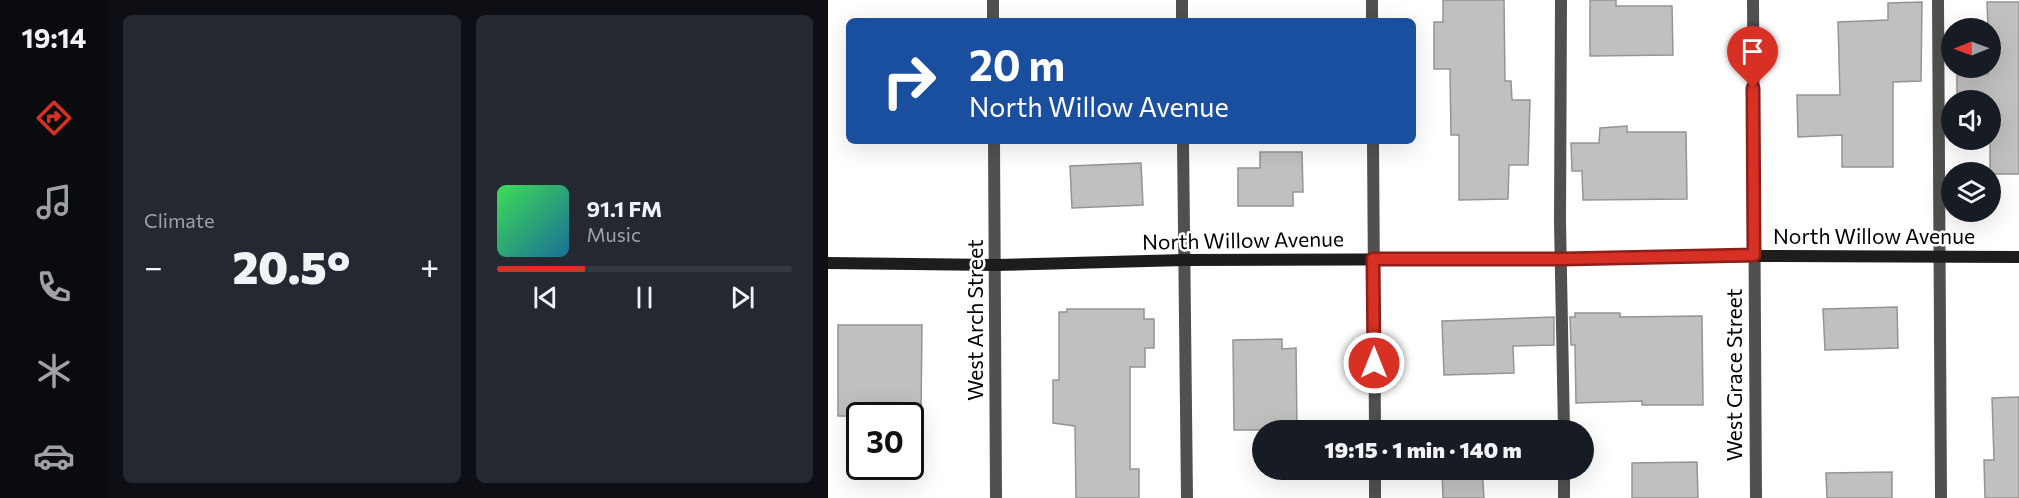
<!DOCTYPE html>
<html lang="en">
<head>
<meta charset="utf-8">
<style>
	body { margin:0; font-family:Commissioner,sans-serif; background:#242831; color:#f1f3f6; height:100vh; display:flex; flex-direction:column; font-size:22px; white-space:nowrap }
	* { box-sizing:border-box; margin:0 }
	p { font-size:20px; color:#9ea1a6 }
	.icon { flex:none; width:33px; height:33px; fill:none; stroke:currentColor; stroke-width:2; stroke-linecap:round; stroke-linejoin:round }
	.map { position:relative; flex:1; overflow:hidden }
	.side { display:flex; flex-direction:column; gap:15px; padding:15px; background:#0d0f14; width:720px }
	.side>* { flex:none }
	.banner { position:absolute; left:18px; top:18px; width:570px; height:126px; border-radius:9px; box-shadow:0 6px 24px #0002; background:#1a4fa0; color:#fff; overflow:hidden }
	.needle { width:39px; rotate:269deg }
	.buttons { position:absolute; left:1113px; top:18px; display:grid; gap:12px }
	.buttons a { display:grid; place-items:center; width:60px; height:60px; border-radius:50%; background:#171b24; box-shadow:0 6px 24px #0002; font-size:30px }
	.speed { position:absolute; left:18px; top:402px; display:flex; gap:12px; font-size:30px; font-weight:700; text-align:center }
	.speed>* { display:grid; place-content:center; width:78px; height:78px; border-radius:50%; background:#171b24; box-shadow:0 6px 24px #0002; line-height:1 }
	.speed .limit { border:3px solid #111; border-radius:9px; background:#fff; color:#111 }
	.pin { position:absolute; display:grid; place-items:center; width:51px; height:51px; color:#fff; margin:-62px -26px; border-radius:50% 50% 50% 0; rotate:-45deg; box-shadow:0 0 6px #0007 }
	.pin .icon { rotate:45deg }
	.me { position:absolute; width:66px; margin:-33px; rotate:0deg; stroke-linejoin:round; filter:drop-shadow(0 0 4px #0008) }
	.turn { display:flex; align-items:center; gap:21px; height:126px; padding:0 24px; font-size:27px }
	.turn .icon { width:78px; height:78px; stroke-width:2.5 }
	.turn b { display:block; font-size:42px; line-height:51px }
	.big { font-size:45px; font-weight:800; line-height:1.1 }
	.side .widget { flex:1; display:flex; flex-direction:column; justify-content:center; gap:9px; min-width:0; padding:0 21px; border-radius:9px; background:#242831 }
	.song { display:flex; align-items:center; gap:18px }
	.cover { width:72px; height:72px; border-radius:9px; background:linear-gradient(135deg,hsl(130 70% 55%),hsl(200 70% 35%)) }
	.played { height:6px; border-radius:3px; background:linear-gradient(90deg,#d93025 30%,#363941 30%) }
	.keys { display:flex; justify-content:space-around; direction:ltr }
	.heat { display:flex; justify-content:space-between; align-items:center; font-size:33px; direction:ltr }
	.side .tiles { flex:1; display:grid; gap:15px; grid-template-columns:repeat(2,1fr) }
	.trip { position:absolute; left:424px; top:420px; width:342px; height:60px; border-radius:30px; background:#171b24; box-shadow:0 6px 24px #0002; font-weight:800; line-height:60px; text-align:center }
	main { display:flex; flex:1; min-height:0 }
	.dock { display:flex; flex-direction:column; width:108px; justify-content:space-around; align-items:center; background:#090b0e; color:#9ea1a6 }
	.dock .icon { width:42px; height:42px }
	.dock .current { color:#d93025 }
	.dock b { font-size:27px; color:#f1f3f6 }
	.map>svg:first-child { display:block }
	.building { fill:#c0c0c0; stroke:#949494; stroke-width:1.5 }
	.lines { fill:none; stroke-linecap:round; stroke-linejoin:round }
	.lane { stroke:#505050; stroke-width:12 }
	.street { stroke:#505050; stroke-width:12 }
	.secondary { stroke:#1d1d1d; stroke-width:12 }
	.route-casing { stroke:#8d1f18; stroke-width:15 }
	.route { stroke:#d93025; stroke-width:10 }
	.labels { text-anchor:middle; stroke-width:5; stroke-linejoin:round; paint-order:stroke }
	.street-label { font-size:21px; fill:#000; stroke:#fff }
</style>
</head>
<body>
<main>
<nav class="dock">
<b>19:14</b>
<svg class="icon current" aria-label="directions" viewBox="0 0 24 24"><path d="M12 3l9 9-9 9-9-9zM9 14v-3h6M13 9l2 2-2 2"/></svg>
<svg class="icon" aria-label="music" viewBox="0 0 24 24"><path d="M9 18V5l10-2v13"/><circle cx="6" cy="18" r="3"/><circle cx="16" cy="16" r="3"/></svg>
<svg class="icon" aria-label="phone" viewBox="0 0 24 24"><path d="M5 4h4l2 5-3 2q2 4 5 5l2-3 5 2v4C11 20 4 13 5 4z"/></svg>
<svg class="icon" aria-label="climate" viewBox="0 0 24 24"><path d="M12 3v18M4 7l16 10M4 17L20 7"/></svg>
<svg class="icon" aria-label="car" viewBox="0 0 24 24"><path d="M5 17H2v-5l4-1 3-4h7l3 4 3 1v5h-3M9 17h6M6 11h13"/><circle cx="7" cy="17" r="2"/><circle cx="17" cy="17" r="2"/></svg>
</nav>
<section class="side">
<div class="tiles">
<div class="widget"><p>Climate</p>
<div class="heat"><a>−</a><b class="big">20.5°</b><a>+</a></div>
</div>
<div class="widget">
<div class="song"><i class="cover"></i><div><b>91.1 FM</b><p>Music</p></div></div>
<div class="played"></div>
<div class="keys"><svg class="icon" aria-label="previous" viewBox="0 0 24 24"><path d="M18 5L8 12l10 7zM5 5v14"/></svg><svg class="icon" aria-label="pause" viewBox="0 0 24 24"><path d="M8 5v14M16 5v14"/></svg><svg class="icon" aria-label="next" viewBox="0 0 24 24"><path d="M6 5l10 7-10 7zM19 5v14"/></svg></div>
</div>
</div>
</section>
<div class="map">
<svg width="1191" height="498" viewBox="0 0 1191 498">
	<rect width="100%" height="100%" fill="#fff"/>
	<path class="building" d="M 615,0 L 676,0 L 677,81 L 683,81 L 684,100 L 702,100 L 700,165 L 681,165 L 680,199 L 631,200 L 631,135 L 623,135 L 622,69 L 606,69 L 606,22 L 615,22 Z
		M 762,0 L 788,0 L 788,6 L 844,6 L 845,55 L 762,56 Z
		M 1094,2 L 1093,81 L 1065,82 L 1065,167 L 1014,167 L 1014,135 L 970,137 L 969,95 L 1012,95 L 1010,22 L 1060,20 L 1060,3 Z
		M 1159,2 L 1191,2 L 1191,174 L 1162,174 L 1162,100 L 1129,100 L 1129,74 L 1160,74 L 1160,68 L 1162,68 L 1162,28 L 1160,28 Z
		M 799,126 L 799,132 L 858,132 L 859,199 L 755,200 L 754,171 L 744,171 L 743,143 L 771,143 L 772,128 Z
		M 432,152 L 474,152 L 475,192 L 465,192 L 465,206 L 410,206 L 410,168 L 432,168 Z
		M 313,163 L 315,205 L 244,208 L 242,166 Z
		M 1069,307 L 1070,348 L 997,350 L 995,309 Z
		M 239,309 L 316,309 L 316,319 L 326,319 L 326,348 L 317,348 L 317,367 L 302,367 L 302,469 L 311,469 L 311,498 L 248,498 L 247,426 L 225,423 L 225,380 L 231,380 L 231,312 L 239,312 Z
		M 747,313 L 792,313 L 792,317 L 874,316 L 875,405 L 814,405 L 814,401 L 748,403 L 747,345 L 743,345 L 742,317 L 747,317 Z
		M 726,317 L 726,345 L 685,346 L 686,373 L 616,375 L 614,321 Z
		M 10,325 L 94,325 L 93,416 L 10,416 Z
		M 454,339 L 454,349 L 468,348 L 469,430 L 406,430 L 405,340 Z
		M 1191,397 L 1191,498 L 1157,498 L 1156,460 L 1166,460 L 1164,398 Z
		M 869,462 L 870,498 L 804,498 L 804,463 Z
		M 614,470 L 654,470 L 656,498 L 615,498 Z
		M 1064,472 L 1064,498 L 999,498 L 998,473 Z"/>
	<g class="lines">
		<path class="lane" d="M 354,0 L 354,21
			M 733,0 L 732,222 L 736,430
			M 1110,0 L 1113,498
			M 355,141 L 359,498
			M 736,470 L 736,498"/>
		<path class="street" d="M 165,0 L 165,21
			M 544,0 L 544,21
			M 925,0 L 928,498
			M 166,141 L 168,498
			M 545,141 L 547,430
			M 547,470 L 547,498"/>
		<path class="secondary" d="M 0,263 L 167,265 L 356,260 L 734,259 L 926,256 L 1191,257"/>
	</g>
	<g class="lines">
		<defs>
			<path id="route" d="M 546,363 L 545,259 L 734,259 L 926,255 L 925,88"/>
		</defs>
		<use href="#route" class="route-casing"/>
		<use href="#route" class="route"/>
	</g>
	<g class="labels">
		<g class="street-label">
			<text x="1046" y="244">North Willow Avenue</text>
			<text transform="translate(415 241) rotate(-1)" y="7">North Willow Avenue</text>
			<text transform="translate(148 320) rotate(-90)" y="7">West Arch Street</text>
			<text transform="translate(907 375) rotate(-90)" y="7">West Grace Street</text>
		</g>
	</g>
</svg>
<div class="buttons">
<a><svg class="needle" viewBox="-14 -14 28 28"><path d="M0-13l5 13h-10z" fill="#e53935"/><path d="M0 13l5-13h-10z" fill="#9ea1a6"/></svg></a>
<a><svg class="icon" aria-label="sound" viewBox="0 0 24 24"><path d="M4 9h4l5-4v14l-5-4H4zM17 9q2 3 0 6"/></svg></a>
<a><svg class="icon" aria-label="layers" viewBox="0 0 24 24"><path d="M12 4l9 5-9 5-9-5zM3 14l9 5 9-5"/></svg></a>
</div>
<div class="speed"><div class="limit">30</div></div>
<div class="pin" style="left:925px;top:88px;background:#d93025"><svg class="icon" aria-label="arrive" viewBox="0 0 24 24"><path d="M6 21V4h12l-3 4 3 4H6"/></svg></div>
<svg class="me" style="left:546px;top:363px" viewBox="-20 -20 40 40"><circle r="17" fill="#d93025" stroke="#fff" stroke-width="3"/><path d="M0-11L8 9 0 5-8 9z" fill="#fff"/></svg>
<div class="trip">19:15 · 1 min · 140 m</div>
<div class="banner">
<div class="turn"><svg class="icon" aria-label="right" viewBox="0 0 24 24"><path d="M7 20v-9h11M14 6l5 5-5 5"/></svg><div><b>20 m</b>North Willow Avenue</div></div>
</div>
</div>
</main>
</body>
</html>
